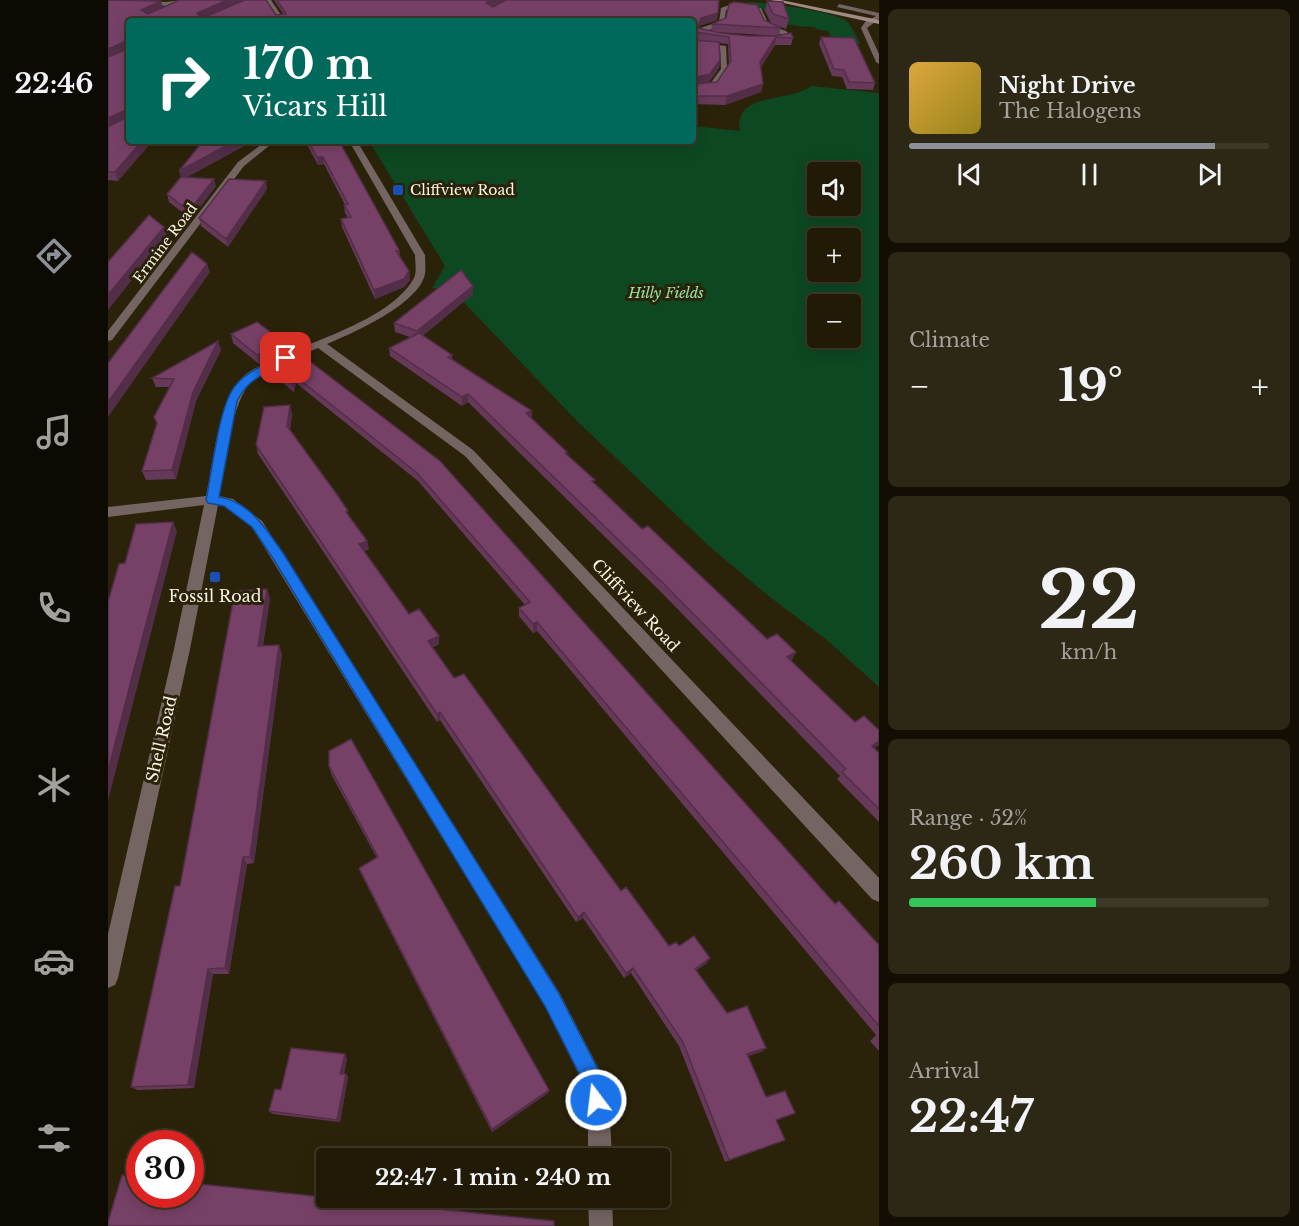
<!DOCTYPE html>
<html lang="en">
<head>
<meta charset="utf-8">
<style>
	body { margin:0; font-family:"Libre Baskerville",serif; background:#2d2715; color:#f1f3f6; height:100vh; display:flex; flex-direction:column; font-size:22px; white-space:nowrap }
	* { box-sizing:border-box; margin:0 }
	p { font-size:20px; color:#a2a19b }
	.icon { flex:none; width:33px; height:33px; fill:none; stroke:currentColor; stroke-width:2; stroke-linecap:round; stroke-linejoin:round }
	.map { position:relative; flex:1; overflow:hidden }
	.panel { display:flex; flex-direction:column; gap:9px; padding:9px; background:#120e04; width:420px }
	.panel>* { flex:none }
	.top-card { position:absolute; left:18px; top:18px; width:570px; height:126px; border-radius:6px; box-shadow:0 3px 15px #0003,0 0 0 2px #3d3828; background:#00695c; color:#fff; overflow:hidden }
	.fabs { position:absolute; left:699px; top:162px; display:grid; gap:12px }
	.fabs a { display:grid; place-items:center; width:54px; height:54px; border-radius:6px; background:#201a07; box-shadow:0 3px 15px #0003,0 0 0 2px #3d3828; font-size:30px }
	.speed { position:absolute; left:18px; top:1130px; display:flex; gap:12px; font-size:30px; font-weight:700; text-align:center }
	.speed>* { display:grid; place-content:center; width:78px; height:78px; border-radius:50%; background:#201a07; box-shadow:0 3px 15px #0003,0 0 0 2px #3d3828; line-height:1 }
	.speed .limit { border:9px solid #d22; background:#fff; color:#111 }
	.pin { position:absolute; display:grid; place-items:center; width:51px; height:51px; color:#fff; margin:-26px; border-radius:12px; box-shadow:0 3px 9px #0006 }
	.me { position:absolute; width:66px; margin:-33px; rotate:345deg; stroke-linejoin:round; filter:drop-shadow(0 0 4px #0008) }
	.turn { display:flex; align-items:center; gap:21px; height:126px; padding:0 18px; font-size:27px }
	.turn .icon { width:78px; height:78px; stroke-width:2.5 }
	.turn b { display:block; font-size:42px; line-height:51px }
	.big { font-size:45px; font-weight:700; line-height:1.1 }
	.panel .widget { flex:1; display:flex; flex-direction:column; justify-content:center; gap:9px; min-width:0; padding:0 21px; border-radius:9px; background:#2d2715 }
	.panel .dial { align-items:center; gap:0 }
	.dial b { font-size:78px; line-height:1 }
	.song { display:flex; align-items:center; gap:18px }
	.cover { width:72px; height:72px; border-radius:9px; background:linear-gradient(135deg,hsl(40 70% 55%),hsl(50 70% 35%)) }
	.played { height:6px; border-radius:3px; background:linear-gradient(90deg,#8c9099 85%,#3d3828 85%) }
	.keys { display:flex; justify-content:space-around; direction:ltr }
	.heat { display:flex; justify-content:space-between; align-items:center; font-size:33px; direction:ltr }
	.charge { height:9px; border-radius:4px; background:linear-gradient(90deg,#34c759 52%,#3d3828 0) }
	.trip { position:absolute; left:208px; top:1148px; width:354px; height:60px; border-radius:6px; background:#201a07; box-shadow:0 3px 15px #0003,0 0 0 2px #3d3828; font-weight:700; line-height:60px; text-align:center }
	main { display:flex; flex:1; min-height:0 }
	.dock { display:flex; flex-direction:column; width:108px; justify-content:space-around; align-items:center; background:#0d0a03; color:#a2a19b }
	.dock .icon { width:42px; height:42px }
	.dock .active { color:#8c9099 }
	.dock b { font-size:27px; color:#f1f3f6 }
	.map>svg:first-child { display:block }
	.green { fill:#0d4822; fill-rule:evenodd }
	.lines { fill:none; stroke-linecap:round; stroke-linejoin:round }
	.lane { fill:#746563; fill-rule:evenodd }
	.street { fill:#746563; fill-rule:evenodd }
	.secondary { fill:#a28b87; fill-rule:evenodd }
	.wall { fill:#663859; fill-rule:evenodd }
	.shaded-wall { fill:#532e48 }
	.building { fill:#774167; stroke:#532e48; stroke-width:1.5 }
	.route { fill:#1a73e8; stroke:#114b97; stroke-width:1.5 }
	.transit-dot { fill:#1a4fb4; stroke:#2b2309; stroke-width:2 }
	.labels { text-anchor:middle; stroke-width:6; stroke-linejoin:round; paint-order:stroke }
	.far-poi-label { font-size:14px; fill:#faf5e5; stroke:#2b2309; text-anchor:start }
	.far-street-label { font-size:14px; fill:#faf5e5; stroke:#2b2309 }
	.far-park-label { font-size:14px; font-style:italic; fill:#95e7a7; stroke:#2b2309 }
	.poi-label { font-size:16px; fill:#faf5e5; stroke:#2b2309 }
	.street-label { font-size:16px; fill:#faf5e5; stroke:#2b2309 }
</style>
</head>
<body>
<main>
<nav class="dock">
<b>22:46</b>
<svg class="icon active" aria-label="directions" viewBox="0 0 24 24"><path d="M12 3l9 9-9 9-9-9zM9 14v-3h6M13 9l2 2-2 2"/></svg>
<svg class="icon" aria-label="music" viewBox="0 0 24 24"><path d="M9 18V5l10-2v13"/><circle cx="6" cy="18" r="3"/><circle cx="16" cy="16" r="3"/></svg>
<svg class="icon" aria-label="phone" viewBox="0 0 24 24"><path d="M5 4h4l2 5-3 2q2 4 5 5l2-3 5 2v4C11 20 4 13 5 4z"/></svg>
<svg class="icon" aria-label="climate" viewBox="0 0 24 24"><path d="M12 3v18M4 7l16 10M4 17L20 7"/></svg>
<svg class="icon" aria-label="car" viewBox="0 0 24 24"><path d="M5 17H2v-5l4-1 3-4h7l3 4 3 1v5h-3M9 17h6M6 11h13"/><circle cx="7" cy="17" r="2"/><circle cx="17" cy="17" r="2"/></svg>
<svg class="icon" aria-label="filters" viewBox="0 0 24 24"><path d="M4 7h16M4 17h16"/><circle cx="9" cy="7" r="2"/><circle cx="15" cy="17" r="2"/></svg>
</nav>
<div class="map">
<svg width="771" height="1226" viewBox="0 0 771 1226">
	<rect width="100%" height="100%" fill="#2b2309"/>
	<path class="green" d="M 639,2 C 660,3 720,10 737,20 C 744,25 748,37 753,44 L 726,43 L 720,31 L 708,29 L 707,27 C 686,26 668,26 654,8 L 640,5 Z
		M 703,86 L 771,93 L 771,687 L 719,640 L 658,594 L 601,546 L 469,421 L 345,291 L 324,288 L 337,266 L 261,141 L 585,141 L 585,126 L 632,131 C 625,91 683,103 703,86 ZM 710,172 L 742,172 L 742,206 L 710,206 ZM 710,238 L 742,238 L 742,272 L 710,272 ZM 710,304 L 742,304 L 742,338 L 710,338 Z"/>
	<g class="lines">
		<path class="lane" d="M 30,0 L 57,2 L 77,0 L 57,6 Z"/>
		<path class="street" d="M 157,0 L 163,0 L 177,21 L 171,21 Z
			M 624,4 L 653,8 L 661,25 L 678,31 L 684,37 C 667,47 610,41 591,34 L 592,28 L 611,22 L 613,8 ZM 624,8 L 649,11 L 656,27 L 677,36 L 671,38 L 605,35 L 596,32 L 616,24 L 618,10 Z
			M 731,4 L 771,13 L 771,19 L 759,28 L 771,54 L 771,64 L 768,62 L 753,28 L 757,22 L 768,16 L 729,7 Z
			M 585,42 L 618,46 L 619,69 L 607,88 L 585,90 L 585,86 L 602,84 L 613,69 L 612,48 L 585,46 Z
			M 158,141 L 167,141 L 136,166 L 4,340 L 0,341 L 0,331 L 130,162 Z
			M 241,141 L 249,141 L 317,255 C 317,261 318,268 317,274 C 311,304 245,333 219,344 L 365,450 L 771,878 L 771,902 L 764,899 L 357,456 L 210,348 C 189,357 161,365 144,381 C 123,401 117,467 111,496 L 125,499 L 154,521 L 451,992 L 496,1079 L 502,1120 L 504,1158 L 480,1158 L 480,1120 L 474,1081 L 437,1006 L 144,527 L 116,506 L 110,505 L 82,649 L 10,978 L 7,985 L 0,988 L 0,934 L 66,649 L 96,505 L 0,517 L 0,507 L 98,496 C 105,465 110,406 130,382 C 141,369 158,363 173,356 C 211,339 285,317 306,278 C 309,272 307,262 307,255 Z
			M 480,1197 L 504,1197 L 505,1226 L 481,1226 Z"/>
		<path class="secondary" d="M 662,0 L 673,0 L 771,20 L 771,24 Z"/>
	</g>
	<path class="wall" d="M 0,0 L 55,7 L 70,1 L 69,0 L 136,0 L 168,15 L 175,14 L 166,0 L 396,0 L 384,7 L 609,20 L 591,26 L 591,28 L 603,31 L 604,24 L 656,20 L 663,23 L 657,11 L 659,1 L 681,19 L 678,29 L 665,24 L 673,28 L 671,35 L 685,38 L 683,45 L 667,45 L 653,67 L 655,84 L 653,92 L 617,105 L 585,104 L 585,21 L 21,21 L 21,141 L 46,141 L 40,146 L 10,181 L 0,180 ZM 607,32 L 670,36 L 640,36 ZM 611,43 L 620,44 L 621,64 L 609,82 L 594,83 L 601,82 L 611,68 L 612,60 Z
		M 713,37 L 767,83 L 765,90 L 739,89 L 734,77 L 724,76 L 711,44 Z
		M 79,141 L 145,141 L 79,177 L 108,186 L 83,219 L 61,202 L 59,194 L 73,177 L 71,171 L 92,144 Z
		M 197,141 L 231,141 L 291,250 L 292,256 L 301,271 L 302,280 L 296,287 L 267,299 L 234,227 L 233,219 L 240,218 L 237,213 L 236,205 L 237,205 L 216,164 L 210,165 Z
		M 159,189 L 120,247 L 93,226 L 91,218 Z
		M 365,294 L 315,335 L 344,355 L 344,359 L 424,419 L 459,452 L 459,454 L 486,483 L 534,529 L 684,660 L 683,660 L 771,753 L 771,822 L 729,779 L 732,776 L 554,593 L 360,402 L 354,406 L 282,356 L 281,348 L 302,337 L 287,332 L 286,323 Z
		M 123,334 L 177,343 L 179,351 L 151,364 L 125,343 Z
		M 113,350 L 88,401 L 68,479 L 38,480 L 34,471 L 61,387 L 48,387 L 44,378 Z
		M 187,350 L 332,461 L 727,904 L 771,945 L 771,1051 L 762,1041 L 768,1035 L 449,654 L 429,631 L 425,633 L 411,616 L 411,608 L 417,605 L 310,481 L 188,383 L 186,392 L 161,372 L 159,363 Z
		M 184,414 L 182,430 L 241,516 L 261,549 L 256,552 L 301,614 L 331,636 L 331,644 L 324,648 L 346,678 L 513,891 L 561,946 L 571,946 L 599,963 L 588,970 L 619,1013 L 658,1048 L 653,1052 L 640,1056 L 658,1097 L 687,1113 L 668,1120 L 677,1140 L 617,1162 L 571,1046 L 523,973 L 516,978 L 475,918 L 468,922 L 332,720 L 329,722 L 150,454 L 148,445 Z
		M 162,598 L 155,646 L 174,654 L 146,863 L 139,864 L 121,974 L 105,974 L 86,1088 L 30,1090 L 23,1087 L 72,886 Z
		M 221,766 L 441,1090 L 440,1093 L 384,1132 L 253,874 L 251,868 L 269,858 L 223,774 Z
		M 239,1058 L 236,1074 L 240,1077 L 232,1122 L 165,1114 L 161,1111 L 173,1090 Z"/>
	<path class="shaded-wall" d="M 119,0 L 136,0 L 91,20 L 89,13 Z
		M 383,0 L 396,0 L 378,10 L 378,3 Z
		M 53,1 L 55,8 L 35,17 L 33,10 Z
		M 610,13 L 609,20 L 591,26 L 589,35 L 593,18 Z
		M 668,37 L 667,45 L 651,70 L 652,62 Z
		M 18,41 L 20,49 L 0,58 L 0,49 Z
		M 612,60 L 611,68 L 601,82 L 585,85 L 585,78 Z
		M 655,84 L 653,92 L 617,105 L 619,96 Z
		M 20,109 L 21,118 L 0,128 L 0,118 Z
		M 34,141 L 46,141 L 40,146 L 10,181 L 7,172 Z
		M 127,141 L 145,141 L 74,180 L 71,171 Z
		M 209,157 L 215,157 L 216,164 L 210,165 Z
		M 106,179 L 108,186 L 83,219 L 81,211 Z
		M 158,181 L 159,189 L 120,247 L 118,239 Z
		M 56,227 L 59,236 L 0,310 L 0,295 Z
		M 99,264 L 102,272 L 0,417 L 0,402 Z
		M 301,271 L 302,280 L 296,287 L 267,299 L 266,290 Z
		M 365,286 L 365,294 L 310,340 L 309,331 Z
		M 110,341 L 113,350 L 88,401 L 68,479 L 64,470 L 85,392 Z
		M 177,343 L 179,351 L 151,364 L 149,355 Z
		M 186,375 L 188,383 L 186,392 L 184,384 Z
		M 360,394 L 360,402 L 354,406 L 354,397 Z
		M 182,405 L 184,414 L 181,435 L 179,426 Z
		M 424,411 L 424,419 L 418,413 Z
		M 65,522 L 69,531 L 0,801 L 0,771 Z
		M 259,541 L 261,549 L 252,553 L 251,544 Z
		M 159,589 L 162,598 L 153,655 L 150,646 Z
		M 429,622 L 429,631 L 425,633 L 425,624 Z
		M 331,636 L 331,644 L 320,650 L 320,641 Z
		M 171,645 L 174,654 L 146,863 L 142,857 Z
		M 688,652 L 684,660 L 675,665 L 679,657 Z
		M 332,712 L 332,720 L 329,722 L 329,714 Z
		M 771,741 L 771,745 L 758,753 L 764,746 Z
		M 135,857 L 139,864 L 121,974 L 117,968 Z
		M 476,912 L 475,918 L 468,922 L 470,917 Z
		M 602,958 L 599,963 L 584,974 L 587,969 Z
		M 525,968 L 523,973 L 516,978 L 518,973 Z
		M 100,969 L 105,974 L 86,1088 L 80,1085 Z
		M 658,1048 L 653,1052 L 635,1058 L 639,1054 Z
		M 237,1054 L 239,1058 L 235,1077 L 232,1074 Z
		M 238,1074 L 240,1077 L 232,1122 L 229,1120 Z
		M 441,1090 L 440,1093 L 384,1132 L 384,1129 Z"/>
	<path class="building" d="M 0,0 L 53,1 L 33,10 L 40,14 L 72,0 L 119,0 L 89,13 L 91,16 L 99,16 L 137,0 L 158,0 L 168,15 L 178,14 L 169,0 L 383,0 L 378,3 L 385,7 L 398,0 L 611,0 L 610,13 L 593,18 L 590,28 L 612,33 L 640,36 L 667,36 L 683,33 L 685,38 L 668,37 L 652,62 L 655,84 L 619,96 L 585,96 L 585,80 L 587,84 L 609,82 L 623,61 L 621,37 L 587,32 L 585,33 L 585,21 L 21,21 L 21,141 L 34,141 L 7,172 L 0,172 L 0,127 L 19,117 L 20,109 L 0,118 L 0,57 L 20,49 L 21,43 L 18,41 L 0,49 Z
		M 659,1 L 675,2 L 681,19 L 665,14 Z
		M 626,2 L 649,5 L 656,20 L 673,28 L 604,24 L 618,18 L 621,4 Z
		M 713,37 L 746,38 L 767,83 L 741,82 L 736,70 L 726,69 Z
		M 585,40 L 611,42 L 612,60 L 602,74 L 585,78 Z
		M 95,141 L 127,141 L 71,171 Z
		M 200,141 L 231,141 L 291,250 L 288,251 L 301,271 L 296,279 L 266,290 L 233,219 L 243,217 L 236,205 L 240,204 L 215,157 L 209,157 Z
		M 73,177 L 106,179 L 81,211 L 59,194 Z
		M 121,179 L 158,181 L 118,239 L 91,218 Z
		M 41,215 L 56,227 L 0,295 L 0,262 Z
		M 84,252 L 99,264 L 0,402 L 0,363 Z
		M 353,270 L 365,286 L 309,331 L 286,323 Z
		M 149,322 L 177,343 L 149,355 L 123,334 Z
		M 311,333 L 344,355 L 340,357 L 424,411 L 418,413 L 459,452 L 457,453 L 487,480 L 484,481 L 534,529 L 540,526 L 659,639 L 669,634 L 688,652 L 679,657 L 747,722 L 756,716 L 771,730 L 771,741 L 764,746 L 771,753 L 771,809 L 734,772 L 738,769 L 556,584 L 360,394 L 354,397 L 281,348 Z
		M 110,341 L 85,392 L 64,470 L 34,471 L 49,423 L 46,417 L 66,379 L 44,378 Z
		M 187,350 L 332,461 L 727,904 L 731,901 L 771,945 L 771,1026 L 449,646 L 429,622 L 425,624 L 411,608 L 422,602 L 309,473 L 186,375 L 184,384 L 159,363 Z
		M 182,405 L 179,426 L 230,496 L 240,511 L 238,512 L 259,541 L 251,544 L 301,614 L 311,609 L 331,636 L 320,641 L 346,678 L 356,674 L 513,891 L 518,887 L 561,946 L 568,942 L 571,946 L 586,936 L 602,958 L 587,969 L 619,1013 L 639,1006 L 658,1048 L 639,1054 L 658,1097 L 677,1091 L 687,1113 L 668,1120 L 677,1140 L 621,1160 L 575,1042 L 525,968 L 518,973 L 476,912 L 470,917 L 332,712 L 329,714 L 148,445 L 156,407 Z
		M 65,522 L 25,673 L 0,771 L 0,602 L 11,564 L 17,563 L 28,524 Z
		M 159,589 L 150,646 L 171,645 L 142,857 L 135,857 L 117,968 L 100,969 L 80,1085 L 23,1087 L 67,886 L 72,886 L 127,591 Z
		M 243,739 L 441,1090 L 384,1129 L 251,868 L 270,857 L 221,766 L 221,751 Z
		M 183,1048 L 237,1054 L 232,1074 L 238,1074 L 229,1120 L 161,1111 L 167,1089 L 173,1090 Z
		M 14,1175 L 32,1177 L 32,1194 L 82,1194 L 82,1183 L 446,1221 L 446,1226 L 0,1226 L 0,1222 Z"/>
	<path class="route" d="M 174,355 L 183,358 C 162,376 144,372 129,401 L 111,497 C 141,501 159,530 175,553 L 450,992 L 495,1079 L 498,1100 L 495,1107 L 488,1110 L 481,1107 L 475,1081 L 437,1006 L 166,560 L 144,527 L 116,506 L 100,503 L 98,500 C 104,473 111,403 128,385 C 140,371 158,364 174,355 Z"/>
	<g class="transit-dot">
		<rect x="284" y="184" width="12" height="12" rx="3"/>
		<rect x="101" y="571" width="12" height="12" rx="3"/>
	</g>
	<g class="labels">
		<g class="far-poi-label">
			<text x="302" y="195">Cliffview Road</text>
		</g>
		<g class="far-street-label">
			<text transform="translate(57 243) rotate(-53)" y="5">Ermine Road</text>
		</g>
		<g class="far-park-label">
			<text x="558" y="298">Hilly Fields</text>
		</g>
		<g class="poi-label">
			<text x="107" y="602">Fossil Road</text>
		</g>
		<g class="street-label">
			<text transform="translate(528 605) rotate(47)" y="6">Cliffview Road</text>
			<text transform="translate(53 739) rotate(-77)" y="6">Shell Road</text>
		</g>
	</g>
</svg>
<div class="fabs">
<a><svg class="icon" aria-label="sound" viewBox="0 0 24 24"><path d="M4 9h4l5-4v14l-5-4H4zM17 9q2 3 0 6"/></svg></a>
<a>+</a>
<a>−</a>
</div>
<div class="speed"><div class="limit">30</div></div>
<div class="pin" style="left:178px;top:358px;background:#d93025"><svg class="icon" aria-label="arrive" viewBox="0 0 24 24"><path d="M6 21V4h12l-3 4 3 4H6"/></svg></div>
<svg class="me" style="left:488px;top:1100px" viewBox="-20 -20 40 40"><circle r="17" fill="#1a73e8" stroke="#fff" stroke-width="3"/><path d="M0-11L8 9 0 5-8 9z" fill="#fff"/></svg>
<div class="trip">22:47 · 1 min · 240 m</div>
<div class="top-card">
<div class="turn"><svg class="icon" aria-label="right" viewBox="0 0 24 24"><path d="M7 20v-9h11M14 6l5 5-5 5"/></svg><div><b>170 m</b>Vicars Hill</div></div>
</div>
</div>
<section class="panel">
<div class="widget">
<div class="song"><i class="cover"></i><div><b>Night Drive</b><p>The Halogens</p></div></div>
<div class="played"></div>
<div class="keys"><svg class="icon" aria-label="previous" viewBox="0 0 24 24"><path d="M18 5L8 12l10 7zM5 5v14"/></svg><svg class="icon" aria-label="pause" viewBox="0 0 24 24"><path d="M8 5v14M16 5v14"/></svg><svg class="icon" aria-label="next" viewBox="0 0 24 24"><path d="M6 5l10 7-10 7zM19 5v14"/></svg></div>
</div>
<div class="widget"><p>Climate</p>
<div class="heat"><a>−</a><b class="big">19°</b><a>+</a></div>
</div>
<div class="widget dial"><b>22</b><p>km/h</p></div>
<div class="widget"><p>Range · 52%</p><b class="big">260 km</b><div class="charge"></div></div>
<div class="widget"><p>Arrival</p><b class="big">22:47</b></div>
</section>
</main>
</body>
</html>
